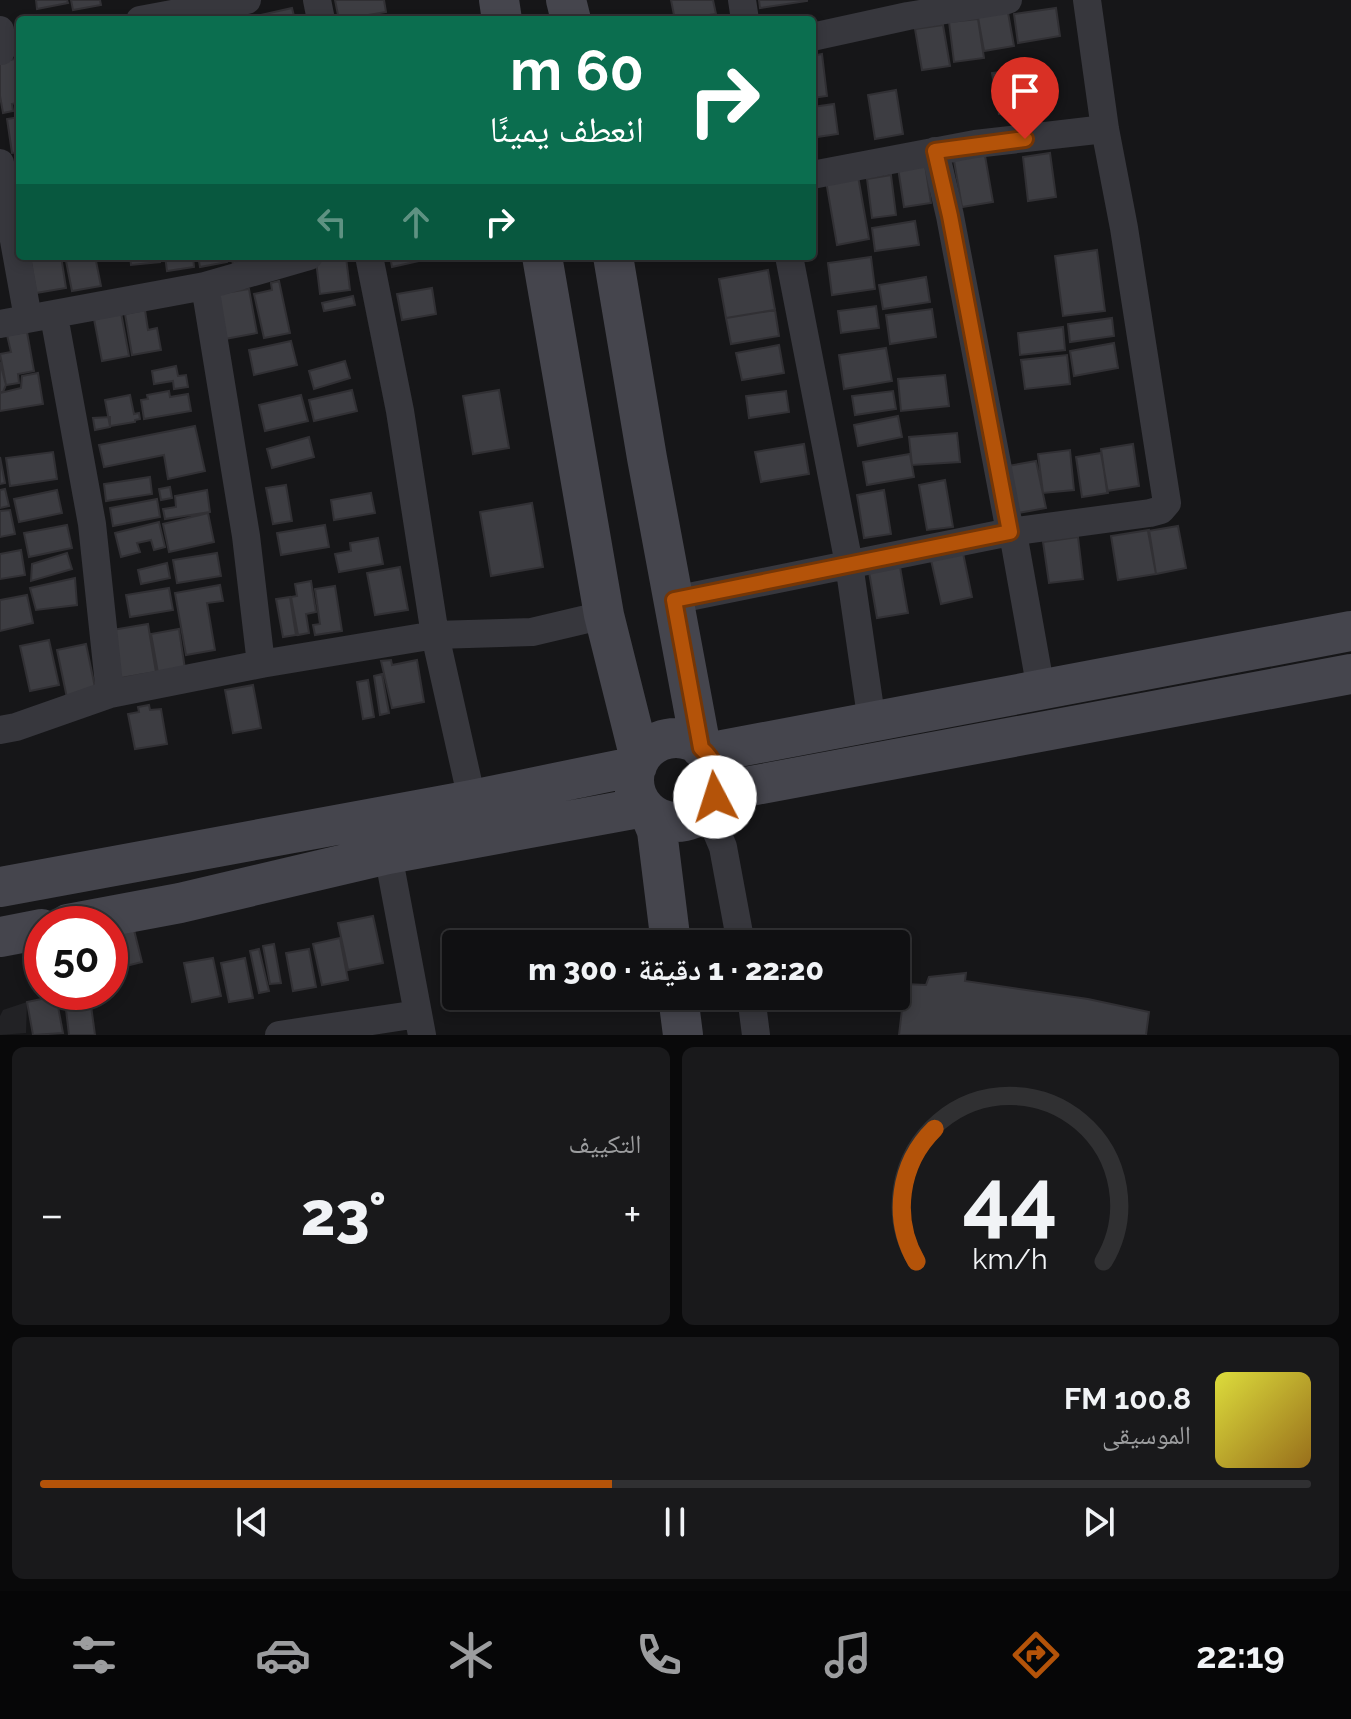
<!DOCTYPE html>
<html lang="ar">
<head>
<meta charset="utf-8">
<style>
	body { margin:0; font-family:Raleway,"Noto Naskh Arabic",sans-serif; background:#19191b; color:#f1f3f6; direction:rtl; height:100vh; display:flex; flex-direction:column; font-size:30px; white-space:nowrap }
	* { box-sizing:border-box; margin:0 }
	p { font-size:26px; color:#9c9d9f }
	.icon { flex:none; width:44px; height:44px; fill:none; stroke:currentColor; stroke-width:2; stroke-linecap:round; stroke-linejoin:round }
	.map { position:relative; height:1035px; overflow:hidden; direction:ltr }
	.side { display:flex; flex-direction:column; gap:12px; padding:12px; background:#09090a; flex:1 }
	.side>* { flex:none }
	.guide { position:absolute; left:16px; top:16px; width:800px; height:244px; border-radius:8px; box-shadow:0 4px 12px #0003,0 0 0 2px #303032; direction:rtl; background:#0b6e4f; color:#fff; overflow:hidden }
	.speed { position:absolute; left:24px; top:906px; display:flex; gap:16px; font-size:40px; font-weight:700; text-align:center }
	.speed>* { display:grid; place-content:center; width:104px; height:104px; border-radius:50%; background:#101012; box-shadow:0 4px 12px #0003,0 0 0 2px #303032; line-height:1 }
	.speed .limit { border:12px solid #d22; background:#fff; color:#111 }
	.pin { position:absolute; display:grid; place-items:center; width:68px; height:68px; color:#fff; margin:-82px -34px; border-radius:50% 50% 50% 0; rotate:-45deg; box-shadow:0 0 8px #0007 }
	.pin .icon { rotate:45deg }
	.me { position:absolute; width:88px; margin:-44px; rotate:355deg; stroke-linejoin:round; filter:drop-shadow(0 0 6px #0008) }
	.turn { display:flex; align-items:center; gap:28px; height:168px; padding:0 40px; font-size:36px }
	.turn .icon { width:104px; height:104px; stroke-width:2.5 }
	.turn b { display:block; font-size:56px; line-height:68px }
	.lanes { display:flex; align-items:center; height:76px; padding:0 40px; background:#0003; justify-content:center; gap:40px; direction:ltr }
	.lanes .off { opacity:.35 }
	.big { font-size:60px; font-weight:800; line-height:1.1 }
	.side .card { flex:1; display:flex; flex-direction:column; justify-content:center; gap:12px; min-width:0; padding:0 28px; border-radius:12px; background:#19191b }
	.side .dial { align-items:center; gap:0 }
	.dial svg { height:208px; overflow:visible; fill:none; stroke:#303032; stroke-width:7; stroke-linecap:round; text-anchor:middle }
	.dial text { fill:#f1f3f6; stroke:none }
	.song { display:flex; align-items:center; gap:24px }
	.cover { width:96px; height:96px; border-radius:12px; background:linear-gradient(135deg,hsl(60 70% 55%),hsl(40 70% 35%)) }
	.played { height:8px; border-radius:4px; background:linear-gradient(90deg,#b45309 45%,#303032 45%) }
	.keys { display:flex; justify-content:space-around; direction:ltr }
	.heat { display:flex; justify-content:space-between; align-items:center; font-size:44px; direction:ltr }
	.side .tiles { flex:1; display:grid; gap:12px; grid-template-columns:1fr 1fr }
	.card:last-child { grid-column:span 2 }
	.trip { position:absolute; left:442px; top:930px; width:468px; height:80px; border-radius:8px; background:#101012; box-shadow:0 4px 12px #0003,0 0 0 2px #303032; font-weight:800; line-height:80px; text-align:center; direction:rtl }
	.tab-bar { display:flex; height:128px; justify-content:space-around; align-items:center; background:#060607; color:#9c9d9f }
	.tab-bar .icon { width:56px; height:56px }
	.tab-bar .on { color:#b45309 }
	.tab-bar b { font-size:36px; color:#f1f3f6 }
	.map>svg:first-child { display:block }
	.built { fill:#222225 }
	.building { fill:#3d3d42; stroke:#313034; stroke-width:2 }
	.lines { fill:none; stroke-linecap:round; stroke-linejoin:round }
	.street { stroke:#37373d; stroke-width:28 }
	.secondary { stroke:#45454d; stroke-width:40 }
	.route-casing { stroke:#753606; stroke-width:20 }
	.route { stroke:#b45309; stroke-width:14 }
</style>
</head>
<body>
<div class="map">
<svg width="1351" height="1035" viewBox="0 0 1351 1035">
	<rect width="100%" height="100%" fill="#161618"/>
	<path class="built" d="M 27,1002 L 26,1033 L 0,1035 L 0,1016 L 3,1010 Z"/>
	<path class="building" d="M 36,0 L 67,0 L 68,3 L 37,9 Z
		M 71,0 L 100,0 L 101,5 L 73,10 Z
		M 335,0 L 384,0 L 386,12 L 339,20 Z
		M 671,0 L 713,0 L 716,14 L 675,20 Z
		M 759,0 L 807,0 L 807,1 L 760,8 Z
		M 1007,7 L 1014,46 L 984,51 L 977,12 Z
		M 292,8 L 295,20 L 252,20 L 252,17 Z
		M 1056,8 L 1060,36 L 1018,43 L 1014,14 Z
		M 245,13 L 247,20 L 227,20 L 228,16 Z
		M 978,19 L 984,58 L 954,62 L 949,22 Z
		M 943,25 L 950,66 L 922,70 L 915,29 Z
		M 822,54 L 827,96 L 812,98 L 812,56 Z
		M 20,58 L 20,102 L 12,104 L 13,111 L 3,113 L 0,96 L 0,62 Z
		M 1022,69 L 1028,110 L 999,114 L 992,73 Z
		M 896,90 L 903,134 L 875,139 L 868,95 Z
		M 834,104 L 838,134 L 817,137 L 812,107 Z
		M 18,108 L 20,108 L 20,152 L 12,153 L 7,119 L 20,117 Z
		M 984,150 L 993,202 L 962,207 L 953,155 Z
		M 1050,153 L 1056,197 L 1028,201 L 1023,157 Z
		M 925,164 L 931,203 L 904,207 L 898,168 Z
		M 891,175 L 896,215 L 872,218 L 867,179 Z
		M 858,176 L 869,239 L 837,245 L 826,181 Z
		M 915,221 L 919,245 L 875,251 L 872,228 Z
		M 1097,250 L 1105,311 L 1063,316 L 1055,256 Z
		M 30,256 L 61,256 L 66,288 L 36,293 Z
		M 65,256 L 95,256 L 101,286 L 72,291 Z
		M 130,256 L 159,256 L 160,262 L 131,265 Z
		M 165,256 L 193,256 L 194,267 L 167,271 Z
		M 198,256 L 226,256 L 227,262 L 200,267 Z
		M 231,256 L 258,256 L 259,259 L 233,264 Z
		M 390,256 L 436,256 L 437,257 L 392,267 Z
		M 346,257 L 350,290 L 320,294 L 316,261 Z
		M 871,257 L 875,289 L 832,295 L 828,263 Z
		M 768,270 L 775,310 L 726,318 L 719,279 Z
		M 926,277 L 930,302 L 883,309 L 879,285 Z
		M 279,281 L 290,333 L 264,338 L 254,294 L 272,290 L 271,283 Z
		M 432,288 L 436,314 L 402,320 L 397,294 Z
		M 249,289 L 257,333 L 225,339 L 218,294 Z
		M 353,296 L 355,305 L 324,311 L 322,303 Z
		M 876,306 L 879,328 L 841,333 L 838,311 Z
		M 120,307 L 129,356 L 102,361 L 94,319 Z
		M 932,309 L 936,337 L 890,344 L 886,315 Z
		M 145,310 L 148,330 L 157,328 L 161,350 L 132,355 L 125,314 Z
		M 775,310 L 779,336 L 731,344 L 726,318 Z
		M 1112,318 L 1114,336 L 1070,342 L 1068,324 Z
		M 1063,327 L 1065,350 L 1020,355 L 1018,333 Z
		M 27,332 L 34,371 L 18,374 L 19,383 L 6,385 L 0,354 L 11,352 L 7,335 Z
		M 291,341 L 297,365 L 254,375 L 249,350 Z
		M 1114,343 L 1118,368 L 1074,376 L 1070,351 Z
		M 779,345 L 784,373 L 742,380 L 736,353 Z
		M 886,348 L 892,381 L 844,389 L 839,355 Z
		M 1067,355 L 1070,384 L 1025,389 L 1021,360 Z
		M 345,361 L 350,378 L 314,389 L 309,371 Z
		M 0,362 L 6,385 L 3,392 L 0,392 Z
		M 176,366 L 178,376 L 186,375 L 188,387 L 174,389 L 173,381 L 154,384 L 152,371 Z
		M 38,373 L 43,404 L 0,411 L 0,393 L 21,388 L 22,376 Z
		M 945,375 L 949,406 L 901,411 L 898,379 Z
		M 352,390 L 357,411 L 314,421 L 309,400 Z
		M 499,390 L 509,448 L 473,454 L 463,396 Z
		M 169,391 L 170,397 L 188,394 L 191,411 L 144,419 L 141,400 L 148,399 L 147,395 Z
		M 786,391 L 789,412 L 749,418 L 746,396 Z
		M 893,391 L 896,409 L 855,415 L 852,396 Z
		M 130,395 L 134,414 L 139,413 L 140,419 L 135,420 L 135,422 L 110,426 L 105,400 Z
		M 301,395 L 308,421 L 265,431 L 259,405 Z
		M 898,416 L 902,437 L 858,446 L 854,425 Z
		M 110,417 L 110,427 L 95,430 L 93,418 Z
		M 195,426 L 205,471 L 168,479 L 164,455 L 104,467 L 99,445 Z
		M 957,433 L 960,462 L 912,465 L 909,437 Z
		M 309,437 L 314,457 L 272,468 L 267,449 Z
		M 804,444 L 809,474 L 761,482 L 755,452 Z
		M 1133,444 L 1139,486 L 1107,491 L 1101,449 Z
		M 1070,450 L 1074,490 L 1043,493 L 1038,454 Z
		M 53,452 L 57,479 L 10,486 L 6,458 Z
		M 1101,453 L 1108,493 L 1082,497 L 1076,457 Z
		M 910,454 L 914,477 L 867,485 L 863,462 Z
		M 0,457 L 5,483 L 0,484 Z
		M 1036,461 L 1046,508 L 1018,513 L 1008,466 Z
		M 150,477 L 152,494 L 106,501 L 104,484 Z
		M 945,480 L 953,527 L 927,530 L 919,485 Z
		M 286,485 L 292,521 L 273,524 L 266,488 Z
		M 170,487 L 172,498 L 161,500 L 159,489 Z
		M 5,489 L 9,506 L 0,508 L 0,490 Z
		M 57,490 L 62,513 L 19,522 L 14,499 Z
		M 207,490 L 210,512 L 165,519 L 163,509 L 176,507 L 175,496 Z
		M 884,490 L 891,534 L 864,538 L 857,495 Z
		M 371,493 L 375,513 L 334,520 L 331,500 Z
		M 157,499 L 160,517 L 113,526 L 110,508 Z
		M 532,503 L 543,567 L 491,576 L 480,512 Z
		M 10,510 L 15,534 L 0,537 L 0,511 Z
		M 208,513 L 214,542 L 169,552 L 163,524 Z
		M 159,522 L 165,547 L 154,550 L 151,540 L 137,543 L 140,552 L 121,557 L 115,533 Z
		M 67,525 L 72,548 L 29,557 L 24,533 Z
		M 325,525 L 329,547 L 281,555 L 277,533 Z
		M 1178,526 L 1186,568 L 1156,574 L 1148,531 Z
		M 1149,530 L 1156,574 L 1118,580 L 1111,536 Z
		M 1078,537 L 1083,579 L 1049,583 L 1043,542 Z
		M 378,538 L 383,564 L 339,572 L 335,554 L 351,551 L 350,543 Z
		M 21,550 L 25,575 L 0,579 L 0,554 Z
		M 67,553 L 72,569 L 31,581 L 32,564 Z
		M 217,553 L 221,576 L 177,583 L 173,560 Z
		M 963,553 L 972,597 L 941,604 L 931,560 Z
		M 167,563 L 170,578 L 141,584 L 138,570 Z
		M 400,567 L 408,610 L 375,615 L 367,573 Z
		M 900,567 L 908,613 L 877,618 L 869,572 Z
		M 75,578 L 77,605 L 36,610 L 30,588 Z
		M 311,581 L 316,612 L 306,614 L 309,633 L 298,635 L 291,597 L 297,596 L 295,584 Z
		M 220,585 L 223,601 L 207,603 L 215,650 L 186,655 L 175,593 Z
		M 335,586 L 342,631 L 315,635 L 313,625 L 320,624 L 315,589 Z
		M 169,588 L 173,610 L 130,617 L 126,595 Z
		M 27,595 L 33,623 L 0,631 L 0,600 Z
		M 290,597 L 296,635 L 283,637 L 276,599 Z
		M 148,624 L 156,672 L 121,678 L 112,630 Z
		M 179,629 L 185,669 L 158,673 L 151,634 Z
		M 49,640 L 59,685 L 30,691 L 20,646 Z
		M 86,644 L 96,692 L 67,698 L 57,650 Z
		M 391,660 L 392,665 L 417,660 L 424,702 L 392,708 L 381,661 Z
		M 382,674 L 389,713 L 380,715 L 374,676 Z
		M 368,680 L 374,717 L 363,719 L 357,682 Z
		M 253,685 L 261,728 L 233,733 L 225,690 Z
		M 149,705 L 150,710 L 161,709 L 167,744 L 135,749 L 128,714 L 139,712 L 138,707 Z
		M 373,916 L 383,963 L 348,970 L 338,923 Z
		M 134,930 L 142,962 L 110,970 L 110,936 Z
		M 340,938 L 348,980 L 322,985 L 313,944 Z
		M 274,944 L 281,983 L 270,984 L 263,946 Z
		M 259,949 L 269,991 L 259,993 L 250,951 Z
		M 309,949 L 316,987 L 293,991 L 286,953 Z
		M 213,958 L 221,996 L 192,1002 L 184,963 Z
		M 245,958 L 253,998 L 229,1002 L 221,963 Z
		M 966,973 L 965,981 L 1088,999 L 1149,1012 L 1146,1035 L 899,1035 L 905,984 L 926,985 L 929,977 Z
		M 56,996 L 63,1033 L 33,1035 L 27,1002 Z
		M 90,998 L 95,1035 L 69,1035 L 65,1001 Z"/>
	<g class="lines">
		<path class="street" d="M 317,0 L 321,20
			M 742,0 L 745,20
			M 140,20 L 247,0
			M 0,30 L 1,51
			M 812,37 L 908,16 L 1008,0
			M 935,151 L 950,216 L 1010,532
			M 0,163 L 28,318
			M 812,175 L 975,144 L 1105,129
			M 369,256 L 400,411 L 435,635 L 472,800
			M 789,256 L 849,564 L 872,723
			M 205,286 L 246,536 L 261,664
			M 54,316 L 92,524 L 110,694
			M 0,324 L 205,286 L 309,256
			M 1013,533 L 1041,690
			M 674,600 L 1010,532 L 1150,513 L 1161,510 L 1167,503 L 1124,228 L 1105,129 L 1087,0
			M 0,730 L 16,727 L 110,694 L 261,664 L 435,635 L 532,632 L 604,615
			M 707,809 L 723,847 L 741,944
			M 388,854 L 422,1035
			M 751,996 L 756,1035
			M 279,1035 L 418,1014"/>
		<path class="secondary" d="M 499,0 L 502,20
			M 566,0 L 571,20
			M 542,256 L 604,615 L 640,759
			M 613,256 L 647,458 L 701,748
			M634 780a42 42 0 1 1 84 0a42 42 0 1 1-84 0Z
			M 707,753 L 1351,631
			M 715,797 L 740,788 L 1351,674
			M 650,814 L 657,831 L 671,944
			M 0,887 L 472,800 L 637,766
			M 68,924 L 180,903 L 388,854 L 644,807
			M 0,937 L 42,929
			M 678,996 L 683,1035"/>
	</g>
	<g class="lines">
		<defs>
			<path id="route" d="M 715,797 C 720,777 717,762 701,748 L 674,600 L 1010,532 L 950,216 L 935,151 L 1025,139"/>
		</defs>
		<use href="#route" class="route-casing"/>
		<use href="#route" class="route"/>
	</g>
</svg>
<div class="speed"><div class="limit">50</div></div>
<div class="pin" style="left:1025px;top:139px;background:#d93025"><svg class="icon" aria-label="arrive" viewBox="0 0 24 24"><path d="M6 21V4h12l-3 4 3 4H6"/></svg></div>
<svg class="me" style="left:715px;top:797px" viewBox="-20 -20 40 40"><circle r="19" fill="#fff"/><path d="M0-13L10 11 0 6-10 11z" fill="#b45309"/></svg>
<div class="trip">22:20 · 1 دقيقة · 300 m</div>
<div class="guide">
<div class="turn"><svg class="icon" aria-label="right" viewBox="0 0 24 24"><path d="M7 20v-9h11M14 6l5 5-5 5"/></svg><div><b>60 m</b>انعطف يمينًا</div></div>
<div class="lanes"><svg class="icon off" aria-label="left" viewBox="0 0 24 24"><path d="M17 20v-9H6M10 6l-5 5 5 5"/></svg><svg class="icon off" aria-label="ahead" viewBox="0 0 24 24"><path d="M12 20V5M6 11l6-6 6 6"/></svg><svg class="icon" aria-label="right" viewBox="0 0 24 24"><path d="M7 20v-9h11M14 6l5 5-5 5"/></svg></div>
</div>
</div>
<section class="side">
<div class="tiles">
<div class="card dial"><svg viewBox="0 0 100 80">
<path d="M14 69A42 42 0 1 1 86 69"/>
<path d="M14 69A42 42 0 0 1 21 18" stroke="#b45309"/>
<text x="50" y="56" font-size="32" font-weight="700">44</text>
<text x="50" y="72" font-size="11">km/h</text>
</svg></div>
<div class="card"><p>التكييف</p>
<div class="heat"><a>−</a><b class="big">23°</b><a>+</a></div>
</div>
<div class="card">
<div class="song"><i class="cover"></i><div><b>100.8 FM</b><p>الموسيقى</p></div></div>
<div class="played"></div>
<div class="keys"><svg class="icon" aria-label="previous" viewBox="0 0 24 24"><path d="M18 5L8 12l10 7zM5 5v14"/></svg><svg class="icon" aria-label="pause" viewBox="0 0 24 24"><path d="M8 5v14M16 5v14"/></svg><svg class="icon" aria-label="next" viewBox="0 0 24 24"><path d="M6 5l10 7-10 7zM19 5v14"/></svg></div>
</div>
</div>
</section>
<nav class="tab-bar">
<b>22:19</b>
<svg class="icon on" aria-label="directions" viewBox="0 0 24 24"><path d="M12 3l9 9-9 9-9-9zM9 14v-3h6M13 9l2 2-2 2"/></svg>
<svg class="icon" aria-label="music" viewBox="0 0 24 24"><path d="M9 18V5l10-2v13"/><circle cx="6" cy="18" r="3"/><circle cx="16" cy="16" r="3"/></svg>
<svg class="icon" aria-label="phone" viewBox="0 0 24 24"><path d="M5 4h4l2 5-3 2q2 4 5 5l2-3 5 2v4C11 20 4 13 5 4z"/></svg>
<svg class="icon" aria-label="climate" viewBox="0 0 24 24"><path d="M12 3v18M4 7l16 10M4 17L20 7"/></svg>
<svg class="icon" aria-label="car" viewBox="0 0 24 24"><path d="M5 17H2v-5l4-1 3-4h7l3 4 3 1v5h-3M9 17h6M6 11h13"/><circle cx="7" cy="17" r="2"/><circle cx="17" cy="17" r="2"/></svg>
<svg class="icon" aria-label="filters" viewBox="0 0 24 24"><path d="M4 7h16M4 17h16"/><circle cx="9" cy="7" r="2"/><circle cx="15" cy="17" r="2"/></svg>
</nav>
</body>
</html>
